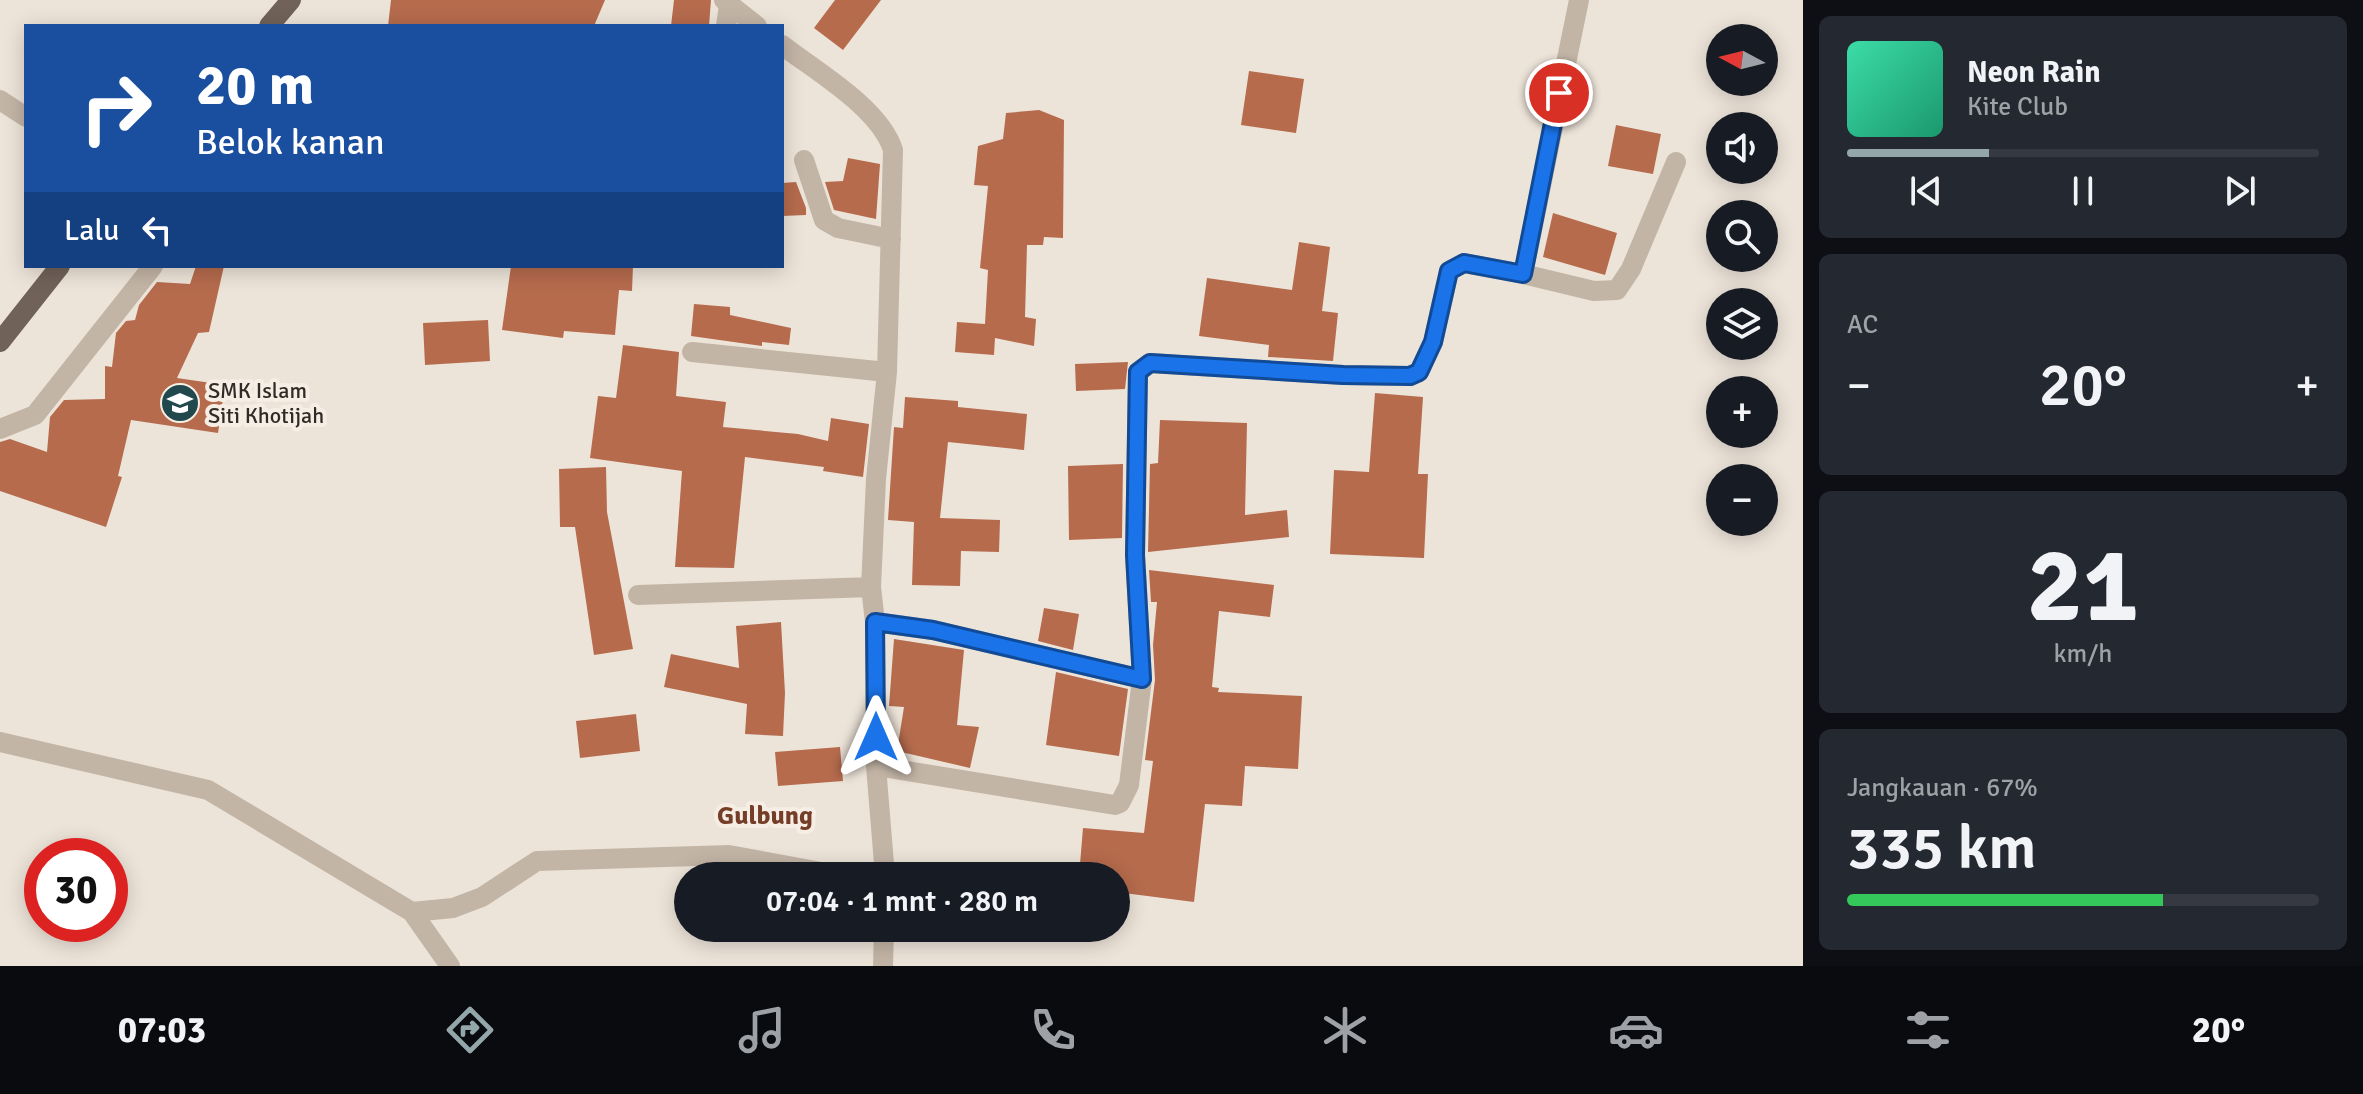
<!DOCTYPE html>
<html lang="id">
<head>
<meta charset="utf-8">
<style>
	body { margin:0; font-family:Signika,sans-serif; background:#242831; color:#f1f3f6; height:100vh; display:flex; flex-direction:column; font-size:30px; white-space:nowrap }
	* { box-sizing:border-box; margin:0 }
	p { font-size:26px; color:#9ea1a6 }
	.icon { flex:none; width:44px; height:44px; fill:none; stroke:currentColor; stroke-width:2; stroke-linecap:round; stroke-linejoin:round }
	.map { position:relative; flex:1; overflow:hidden }
	.drawer { display:flex; flex-direction:column; gap:16px; padding:16px; background:#0d0f14; width:560px }
	.drawer>* { flex:none }
	.top-card { position:absolute; left:24px; top:24px; width:760px; height:244px; border-radius:0px; box-shadow:0 4px 20px #0003; background:#1a4fa0; color:#fff; overflow:hidden }
	.needle { width:52px; rotate:277deg }
	.buttons { position:absolute; left:1706px; top:24px; display:grid; gap:16px }
	.buttons a { display:grid; place-items:center; width:72px; height:72px; border-radius:50%; background:#171b24; box-shadow:0 4px 20px #0003; font-size:40px }
	.speed { position:absolute; left:24px; top:838px; display:flex; gap:16px; font-size:40px; font-weight:700; text-align:center }
	.speed>* { display:grid; place-content:center; width:104px; height:104px; border-radius:50%; background:#171b24; box-shadow:0 4px 20px #0003; line-height:1 }
	.speed .limit { border:12px solid #d22; background:#fff; color:#111 }
	.pin { position:absolute; display:grid; place-items:center; width:68px; height:68px; color:#fff; margin:-34px; border:4px solid #fff; border-radius:50%; box-shadow:0 2px 8px #0007 }
	.me { position:absolute; width:88px; margin:-44px; rotate:0deg; stroke-linejoin:round; filter:drop-shadow(0 0 6px #0008) }
	.turn { display:flex; align-items:center; gap:28px; height:168px; padding:0 40px; font-size:36px }
	.turn .icon { width:104px; height:104px; stroke-width:2.5 }
	.turn b { display:block; font-size:56px; line-height:68px }
	.then { display:flex; align-items:center; height:76px; padding:0 40px; background:#0003; gap:16px; font-size:30px }
	.big { font-size:60px; font-weight:600; line-height:1.1 }
	.drawer .tile { flex:1; display:flex; flex-direction:column; justify-content:center; gap:12px; min-width:0; padding:0 28px; border-radius:12px; background:#242831 }
	.drawer .dial { align-items:center; gap:0 }
	.dial b { font-size:104px; line-height:1 }
	.song { display:flex; align-items:center; gap:24px }
	.cover { width:96px; height:96px; border-radius:12px; background:linear-gradient(135deg,hsl(160 70% 55%),hsl(160 70% 35%)) }
	.played { height:8px; border-radius:4px; background:linear-gradient(90deg,#93a6aa 30%,#363941 30%) }
	.keys { display:flex; justify-content:space-around; direction:ltr }
	.heat { display:flex; justify-content:space-between; align-items:center; font-size:44px; direction:ltr }
	.charge { height:12px; border-radius:6px; background:linear-gradient(90deg,#34c759 67%,#363941 0) }
	.trip { position:absolute; left:674px; top:862px; width:456px; height:80px; border-radius:40px; background:#171b24; box-shadow:0 4px 20px #0003; font-weight:600; line-height:80px; text-align:center }
	.tab-bar { display:flex; height:128px; justify-content:space-around; align-items:center; background:#090b0e; color:#9ea1a6 }
	.tab-bar .icon { width:56px; height:56px }
	.tab-bar .active { color:#93a6aa }
	.tab-bar b { font-size:36px; color:#f1f3f6 }
	main { display:flex; flex:1; min-height:0 }
	.map>svg:first-child { display:block }
	.building { fill:#b66b4d }
	.lines { fill:none; stroke-linecap:round; stroke-linejoin:round }
	.minor { stroke:#c3b5a6; stroke-width:20 }
	.major { stroke:#716259; stroke-width:20 }
	.route-casing { stroke:#114b97; stroke-width:20 }
	.route { stroke:#1a73e8; stroke-width:14 }
	.labels { text-anchor:middle; stroke-width:8; stroke-linejoin:round; paint-order:stroke }
	.poi-label { font-size:22px; fill:#312a26; stroke:#f6eee4; text-anchor:start }
	.quarter-label { font-size:26px; font-weight:bold; fill:#753e29; stroke:#f6eee4 }
</style>
</head>
<body>
<main>
<div class="map">
<svg width="1803" height="966" viewBox="0 0 1803 966">
	<rect width="100%" height="100%" fill="#ede4d9"/>
	<path class="building" d="M 391,0 L 605,0 L 594,26 L 388,26 Z
		M 674,0 L 711,0 L 709,26 L 671,26 Z
		M 835,0 L 881,0 L 843,50 L 814,28 Z
		M 1249,71 L 1304,79 L 1296,133 L 1241,125 Z
		M 1039,110 L 1064,120 L 1063,238 L 1044,237 L 1043,245 L 1027,245 L 1025,317 L 1036,319 L 1034,346 L 995,338 L 994,355 L 955,352 L 957,322 L 985,324 L 988,270 L 980,268 L 988,186 L 974,185 L 978,146 L 1003,139 L 1006,113 Z
		M 1616,125 L 1661,134 L 1653,174 L 1608,166 Z
		M 848,158 L 880,164 L 876,219 L 834,210 L 825,182 L 843,181 Z
		M 796,182 L 806,208 L 806,215 L 782,216 L 782,183 Z
		M 1553,213 L 1617,233 L 1605,275 L 1543,257 Z
		M 1299,242 L 1330,247 L 1322,311 L 1338,313 L 1333,361 L 1268,357 L 1269,345 L 1199,336 L 1207,278 L 1292,290 Z
		M 196,266 L 224,266 L 209,332 L 198,333 L 177,378 L 225,385 L 218,433 L 131,420 L 118,476 L 122,477 L 106,527 L 0,491 L 0,442 L 10,439 L 47,452 L 50,417 L 64,400 L 105,399 L 105,366 L 112,367 L 116,333 L 126,321 L 135,320 L 139,305 L 157,282 L 190,284 Z
		M 511,266 L 633,266 L 632,291 L 619,290 L 615,335 L 564,331 L 563,338 L 502,330 Z
		M 694,304 L 730,307 L 730,315 L 791,328 L 789,345 L 762,342 L 762,346 L 691,336 Z
		M 488,320 L 490,361 L 425,365 L 423,323 Z
		M 623,345 L 679,352 L 676,396 L 726,402 L 723,427 L 798,434 L 828,441 L 831,418 L 869,424 L 863,477 L 823,471 L 824,467 L 745,457 L 734,568 L 675,567 L 682,471 L 590,458 L 598,396 L 616,398 Z
		M 1128,362 L 1125,389 L 1076,391 L 1075,364 Z
		M 1375,393 L 1423,397 L 1418,474 L 1428,474 L 1424,558 L 1330,554 L 1334,470 L 1369,472 Z
		M 905,397 L 958,401 L 958,407 L 1027,414 L 1024,450 L 948,442 L 940,518 L 1000,520 L 999,552 L 961,551 L 960,586 L 912,585 L 914,522 L 888,520 L 894,427 L 903,428 Z
		M 1160,420 L 1247,423 L 1245,515 L 1287,510 L 1289,537 L 1148,552 L 1150,464 L 1158,463 Z
		M 1123,464 L 1122,538 L 1069,540 L 1068,466 Z
		M 606,467 L 607,512 L 633,649 L 594,655 L 575,527 L 560,527 L 559,469 Z
		M 1149,570 L 1274,585 L 1270,617 L 1219,611 L 1212,687 L 1219,688 L 1218,692 L 1302,696 L 1298,769 L 1245,766 L 1242,806 L 1205,804 L 1194,902 L 1116,892 L 1116,876 L 1079,876 L 1083,828 L 1144,833 L 1153,761 L 1145,760 L 1155,680 L 1153,645 L 1157,602 L 1151,602 Z
		M 1044,608 L 1079,614 L 1073,650 L 1038,641 Z
		M 781,622 L 785,693 L 783,736 L 745,734 L 747,704 L 664,687 L 671,654 L 739,668 L 736,626 Z
		M 894,639 L 964,650 L 957,725 L 979,727 L 970,768 L 897,751 L 904,707 L 889,706 Z
		M 1056,672 L 1128,689 L 1119,756 L 1046,745 Z
		M 636,714 L 640,751 L 580,758 L 576,721 Z
		M 840,747 L 843,781 L 778,786 L 775,752 Z"/>
	<g class="lines">
		<path class="minor" d="M 724,0 L 757,26
			M 726,26 L 729,5
			M 782,45 C 817,72 880,108 893,150 L 887,372 L 876,479 L 871,587 L 875,622 L 876,766 L 885,876
			M 0,100 L 26,117
			M 804,160 L 824,220 L 838,228 L 891,239
			M 1523,274 L 1594,291 L 1617,290 L 1631,269 L 1676,162
			M 692,352 L 887,372
			M 0,429 L 35,415 L 153,266
			M 638,595 L 871,587
			M 875,622 L 933,630 L 1142,679
			M 0,742 L 208,790 L 412,912 L 453,908 L 482,897 L 537,861 L 729,855 L 843,876
			M 876,766 L 1115,805 L 1120,803 L 1129,785 L 1142,679 L 1135,555 L 1138,372 L 1150,363 L 1343,375 L 1410,376 L 1419,372 L 1433,342 L 1449,271 L 1464,263 L 1523,274 L 1579,0
			M 412,912 L 450,966
			M 883,966 L 884,928"/>
		<path class="major" d="M 269,26 L 291,0
			M 0,342 L 60,266"/>
	</g>
	<g class="lines">
		<defs>
			<path id="route" d="M 876,737 L 875,622 L 933,630 L 1142,679 L 1135,555 L 1138,372 L 1150,363 L 1343,375 L 1410,376 L 1419,372 L 1433,342 L 1449,271 L 1464,263 L 1523,274 L 1559,93"/>
		</defs>
		<use href="#route" class="route-casing"/>
		<use href="#route" class="route"/>
	</g>
	<defs>
		<symbol id="school-disc" viewBox="-11 -11 22 22"><circle r="9.5" fill="#21484d" stroke="#f6eee4"/><path d="M0-5L7-2L0 1L-7-2ZM-4 1L0 2.5L4 1V4Q0 6-4 4Z" fill="#fff"/></symbol>
	</defs>
	<g fill-rule="evenodd">
		<use href="#school-disc" x="158" y="381" width="44" height="44"/>
	</g>
	<g class="labels">
		<g class="poi-label">
			<text x="208" y="398">SMK Islam<tspan x="208" dy="25">Siti Khotijah</tspan></text>
		</g>
		<g class="quarter-label">
			<text x="765" y="824">Gulbung</text>
		</g>
	</g>
</svg>
<div class="buttons">
<a><svg class="needle" viewBox="-14 -14 28 28"><path d="M0-13l5 13h-10z" fill="#e53935"/><path d="M0 13l5-13h-10z" fill="#9ea1a6"/></svg></a>
<a><svg class="icon" aria-label="sound" viewBox="0 0 24 24"><path d="M4 9h4l5-4v14l-5-4H4zM17 9q2 3 0 6"/></svg></a>
<a><svg class="icon" aria-label="search" viewBox="0 0 24 24"><circle cx="10" cy="10" r="6"/><path d="M15 15l6 6"/></svg></a>
<a><svg class="icon" aria-label="layers" viewBox="0 0 24 24"><path d="M12 4l9 5-9 5-9-5zM3 14l9 5 9-5"/></svg></a>
<a>+</a>
<a>−</a>
</div>
<div class="speed"><div class="limit">30</div></div>
<div class="pin" style="left:1559px;top:93px;background:#d93025"><svg class="icon" aria-label="arrive" viewBox="0 0 24 24"><path d="M6 21V4h12l-3 4 3 4H6"/></svg></div>
<svg class="me" style="left:876px;top:737px" viewBox="-20 -20 40 40"><path d="M0-17L14 15 0 8-14 15z" fill="#1a73e8" stroke="#fff" stroke-width="4"/></svg>
<div class="trip">07:04 · 1 mnt · 280 m</div>
<div class="top-card">
<div class="turn"><svg class="icon" aria-label="right" viewBox="0 0 24 24"><path d="M7 20v-9h11M14 6l5 5-5 5"/></svg><div><b>20 m</b>Belok kanan</div></div>
<div class="then">Lalu<svg class="icon" aria-label="left" viewBox="0 0 24 24"><path d="M17 20v-9H6M10 6l-5 5 5 5"/></svg></div>
</div>
</div>
<section class="drawer">
<div class="tile">
<div class="song"><i class="cover"></i><div><b>Neon Rain</b><p>Kite Club</p></div></div>
<div class="played"></div>
<div class="keys"><svg class="icon" aria-label="previous" viewBox="0 0 24 24"><path d="M18 5L8 12l10 7zM5 5v14"/></svg><svg class="icon" aria-label="pause" viewBox="0 0 24 24"><path d="M8 5v14M16 5v14"/></svg><svg class="icon" aria-label="next" viewBox="0 0 24 24"><path d="M6 5l10 7-10 7zM19 5v14"/></svg></div>
</div>
<div class="tile"><p>AC</p>
<div class="heat"><a>−</a><b class="big">20°</b><a>+</a></div>
</div>
<div class="tile dial"><b>21</b><p>km/h</p></div>
<div class="tile"><p>Jangkauan · 67%</p><b class="big">335 km</b><div class="charge"></div></div>
</section>
</main>
<nav class="tab-bar">
<b>07:03</b>
<svg class="icon active" aria-label="directions" viewBox="0 0 24 24"><path d="M12 3l9 9-9 9-9-9zM9 14v-3h6M13 9l2 2-2 2"/></svg>
<svg class="icon" aria-label="music" viewBox="0 0 24 24"><path d="M9 18V5l10-2v13"/><circle cx="6" cy="18" r="3"/><circle cx="16" cy="16" r="3"/></svg>
<svg class="icon" aria-label="phone" viewBox="0 0 24 24"><path d="M5 4h4l2 5-3 2q2 4 5 5l2-3 5 2v4C11 20 4 13 5 4z"/></svg>
<svg class="icon" aria-label="climate" viewBox="0 0 24 24"><path d="M12 3v18M4 7l16 10M4 17L20 7"/></svg>
<svg class="icon" aria-label="car" viewBox="0 0 24 24"><path d="M5 17H2v-5l4-1 3-4h7l3 4 3 1v5h-3M9 17h6M6 11h13"/><circle cx="7" cy="17" r="2"/><circle cx="17" cy="17" r="2"/></svg>
<svg class="icon" aria-label="filters" viewBox="0 0 24 24"><path d="M4 7h16M4 17h16"/><circle cx="9" cy="7" r="2"/><circle cx="15" cy="17" r="2"/></svg>
<b>20°</b>
</nav>
</body>
</html>
